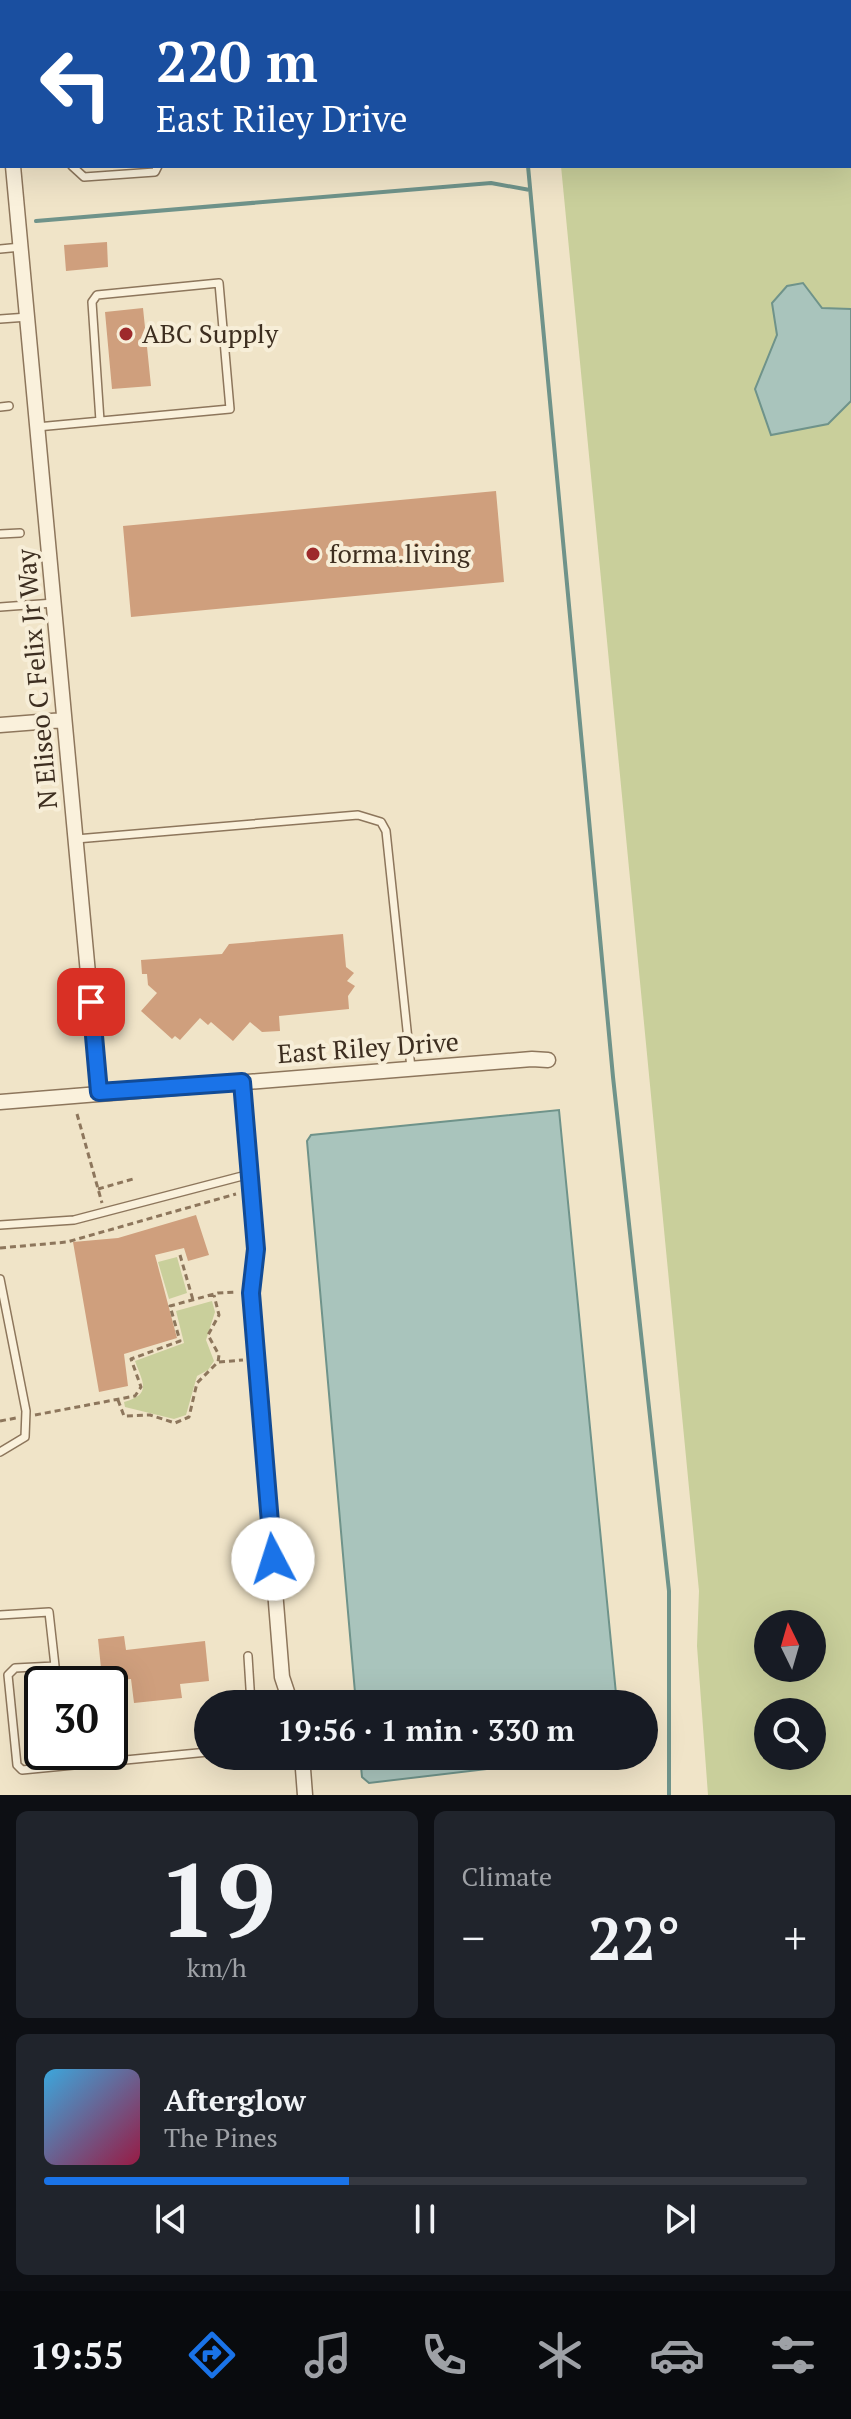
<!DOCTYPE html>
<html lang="en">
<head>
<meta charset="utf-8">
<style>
	body { margin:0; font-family:"PT Serif",serif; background:#20242c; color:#f1f3f6; height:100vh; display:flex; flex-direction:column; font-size:30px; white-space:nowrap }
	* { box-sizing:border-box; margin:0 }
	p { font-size:26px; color:#9ea1a6 }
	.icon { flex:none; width:44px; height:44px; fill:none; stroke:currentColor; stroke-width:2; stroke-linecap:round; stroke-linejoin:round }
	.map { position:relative; height:1795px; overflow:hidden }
	.drawer { display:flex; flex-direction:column; gap:16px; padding:16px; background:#0d0f14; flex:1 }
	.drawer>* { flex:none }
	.banner { position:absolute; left:0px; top:0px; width:852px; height:168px; box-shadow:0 8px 32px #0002; background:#1a4fa0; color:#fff; overflow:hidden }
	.needle { width:52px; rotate:355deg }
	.controls { position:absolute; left:754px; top:1610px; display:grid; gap:16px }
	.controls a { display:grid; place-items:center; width:72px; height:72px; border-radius:50%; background:#171b24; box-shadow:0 8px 32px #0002; font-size:40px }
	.speed { position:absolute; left:24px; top:1666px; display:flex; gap:16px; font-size:40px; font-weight:700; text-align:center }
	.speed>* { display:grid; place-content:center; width:104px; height:104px; border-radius:50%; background:#171b24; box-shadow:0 8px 32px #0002; line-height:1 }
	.speed .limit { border:4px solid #111; border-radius:12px; background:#fff; color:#111 }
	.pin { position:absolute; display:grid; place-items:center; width:68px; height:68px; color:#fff; margin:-34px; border-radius:16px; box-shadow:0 4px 12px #0006 }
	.me { position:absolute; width:88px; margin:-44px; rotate:355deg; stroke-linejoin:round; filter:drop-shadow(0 0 6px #0008) }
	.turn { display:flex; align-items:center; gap:28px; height:168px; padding:0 24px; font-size:36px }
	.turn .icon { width:104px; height:104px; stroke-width:2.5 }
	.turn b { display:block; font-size:56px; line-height:68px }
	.big { font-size:60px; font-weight:700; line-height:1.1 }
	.drawer .widget { flex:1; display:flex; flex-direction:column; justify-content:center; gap:12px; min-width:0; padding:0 28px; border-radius:12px; background:#20242c }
	.drawer .dial { align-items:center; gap:0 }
	.dial b { font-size:104px; line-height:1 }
	.song { display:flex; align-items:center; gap:24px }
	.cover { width:96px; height:96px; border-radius:12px; background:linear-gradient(135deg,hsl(200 70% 55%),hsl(340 70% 35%)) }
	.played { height:8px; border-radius:4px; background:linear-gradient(90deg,#1a73e8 40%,#363941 40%) }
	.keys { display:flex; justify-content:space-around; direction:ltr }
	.heat { display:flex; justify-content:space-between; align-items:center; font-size:44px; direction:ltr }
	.drawer .tiles { flex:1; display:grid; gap:16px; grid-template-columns:1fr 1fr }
	.widget:last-child { grid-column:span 2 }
	.trip { position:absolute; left:194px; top:1690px; width:464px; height:80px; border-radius:40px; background:#171b24; box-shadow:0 8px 32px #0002; font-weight:700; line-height:80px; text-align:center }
	.tab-bar { display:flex; height:128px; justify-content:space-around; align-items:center; background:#090b0e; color:#9ea1a6 }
	.tab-bar .icon { width:56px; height:56px }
	.tab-bar .active { color:#1a73e8 }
	.tab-bar b { font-size:36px; color:#f1f3f6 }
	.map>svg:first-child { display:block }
	.green { fill:#c9cf9b; fill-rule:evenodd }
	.water { fill:#a9c4bc; stroke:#6f938a; stroke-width:2 }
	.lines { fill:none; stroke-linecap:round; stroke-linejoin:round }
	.stream { stroke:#6f938a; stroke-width:4 }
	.building { fill:#cf9f7d }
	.service-casing { stroke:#8d765c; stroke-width:10 }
	.minor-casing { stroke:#8d765c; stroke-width:17 }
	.path { stroke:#8d765c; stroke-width:3; stroke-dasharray:6 4; stroke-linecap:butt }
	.service { stroke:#faf1dc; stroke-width:7 }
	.minor { stroke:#faf1dc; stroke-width:14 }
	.route-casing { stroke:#114b97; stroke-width:20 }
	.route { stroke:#1a73e8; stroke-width:14 }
	.poi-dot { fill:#9e2a2b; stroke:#f7eed8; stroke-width:3 }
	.labels { text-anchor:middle; stroke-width:8; stroke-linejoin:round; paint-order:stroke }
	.poi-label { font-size:26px; fill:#3d2e20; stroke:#f7eed8; text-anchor:start }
	.street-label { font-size:26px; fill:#3d2e20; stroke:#f7eed8 }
</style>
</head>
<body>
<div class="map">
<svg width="851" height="1795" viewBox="0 0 851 1795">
	<rect width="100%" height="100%" fill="#f0e4c8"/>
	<path class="green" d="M 545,0 L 851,0 L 851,1795 L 708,1795 L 697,1646 L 699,1591 L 561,166 L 850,166 L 850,2 ZM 768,1624 L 812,1624 L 812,1668 L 768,1668 ZM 768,1712 L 812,1712 L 812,1756 L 768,1756 Z
		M 177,1257 L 187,1293 L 169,1299 L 158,1262 Z
		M 212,1301 L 215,1312 L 206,1340 L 214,1361 L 208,1370 L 197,1376 L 186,1415 L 174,1419 L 125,1407 L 124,1402 C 152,1394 143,1383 135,1361 L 184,1343 L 176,1311 Z"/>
	<path class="water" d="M 803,283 L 822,308 L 851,309 L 851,401 L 828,424 L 771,435 L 755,389 L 777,335 L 772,303 L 787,286 Z
		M 559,1110 L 617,1704 L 356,1704 L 307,1141 L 311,1135 Z
		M 360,1756 L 595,1756 L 369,1783 L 362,1777 Z"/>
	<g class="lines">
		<path class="stream" d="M 511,0 L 512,2
			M 528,166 L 613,1077 L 669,1591 L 669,1795
			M 36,221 L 491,183 L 530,190"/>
	</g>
	<path class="building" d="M 107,242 L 108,267 L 66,271 L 64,245 Z
		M 143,308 L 151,386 L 112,389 L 105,312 Z
		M 496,491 L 504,582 L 131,617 L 123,526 Z
		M 343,934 L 346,967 L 354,973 L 347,981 L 355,986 L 348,996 L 349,1009 L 279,1016 L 280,1031 L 262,1032 L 250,1022 L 233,1041 L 211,1022 L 208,1025 L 200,1018 L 180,1040 L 175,1036 L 172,1039 L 141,1011 L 157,993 L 148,985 L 147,974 L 142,974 L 141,960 L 222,954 L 229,944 Z
		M 196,1215 L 209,1255 L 188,1261 L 184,1248 L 155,1255 L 177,1338 L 124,1354 L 128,1386 L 99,1392 L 73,1242 L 118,1238 Z
		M 124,1636 L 126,1650 L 205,1641 L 209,1681 L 180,1684 L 182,1698 L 134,1703 L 131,1679 L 109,1681 L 108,1668 L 101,1668 L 98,1639 Z"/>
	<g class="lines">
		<defs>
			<path id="service" d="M 148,0 L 148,2
				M 85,2 L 103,0
				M 72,166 L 84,177 L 155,172 L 158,166
				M 0,249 L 21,247
				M 0,319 L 28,317
				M 0,407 L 9,406
				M 37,427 L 230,409 L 219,283 L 97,295 L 92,302 L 100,421
				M 0,534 L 20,533
				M 0,607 L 54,603
				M 76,839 L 358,815 L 381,822 L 386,831 L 411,1068
				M 0,1225 L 74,1220 L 250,1174
				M 0,1279 L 26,1411 L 25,1437 L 0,1452
				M 0,1615 L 49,1612 L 55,1666 L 15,1668 L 8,1675 L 17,1765 L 22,1770 L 208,1752
				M 248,1656 L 251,1704
				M 55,1666 L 56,1684
				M 60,1752 L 61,1766"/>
			<path id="minor" d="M 0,15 L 2,37
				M 13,166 L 99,1092
				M 0,725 L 64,720
				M 242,1082 L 256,1249 L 251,1293 L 282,1677 L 291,1704
				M 0,1102 L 532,1059 L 548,1060
				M 302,1756 L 305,1795"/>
		</defs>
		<use href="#service" class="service-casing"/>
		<use href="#minor" class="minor-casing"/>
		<path class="path" d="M 77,1114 L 102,1203
			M 98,1189 L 133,1179
			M 0,1248 L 67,1242 L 236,1194
			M 180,1255 L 193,1300
			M 219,1362 L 243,1360
			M 118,1400 L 124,1416 L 150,1415 L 175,1423 L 189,1417 L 197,1383 L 218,1362 L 219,1355 L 208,1335 L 219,1315 L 214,1295
			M 35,1415 L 135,1396 L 141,1387 L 131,1359 L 180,1341 L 170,1306 L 218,1293 L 236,1292
			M 0,1421 L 16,1418"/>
		<use href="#service" class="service"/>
		<use href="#minor" class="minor"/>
	</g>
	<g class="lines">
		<defs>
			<path id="route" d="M 91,1002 L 99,1092 L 242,1082 L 256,1249 L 251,1293 L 273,1559"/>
		</defs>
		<use href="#route" class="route-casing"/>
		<use href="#route" class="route"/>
	</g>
	<g class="poi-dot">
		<circle cx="126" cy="334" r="8"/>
		<circle cx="313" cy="554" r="8"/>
	</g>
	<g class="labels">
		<g class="poi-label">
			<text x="142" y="343">ABC Supply</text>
			<text x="329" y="563">forma.living</text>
		</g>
		<g class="street-label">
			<text transform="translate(37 679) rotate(-95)" y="9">N Eliseo C Felix Jr Way</text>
			<text transform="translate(368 1048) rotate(-4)" y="9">East Riley Drive</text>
		</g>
	</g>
</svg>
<div class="controls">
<a><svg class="needle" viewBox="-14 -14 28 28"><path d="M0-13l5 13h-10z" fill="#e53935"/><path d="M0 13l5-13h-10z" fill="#9ea1a6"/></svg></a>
<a><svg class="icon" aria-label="search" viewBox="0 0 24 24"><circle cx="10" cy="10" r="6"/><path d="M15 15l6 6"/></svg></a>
</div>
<div class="speed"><div class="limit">30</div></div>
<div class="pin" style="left:91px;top:1002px;background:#d93025"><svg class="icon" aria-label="arrive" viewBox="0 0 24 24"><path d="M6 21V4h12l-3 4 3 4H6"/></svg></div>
<svg class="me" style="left:273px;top:1559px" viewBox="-20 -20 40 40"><circle r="19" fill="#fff"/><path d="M0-13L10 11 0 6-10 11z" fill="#1a73e8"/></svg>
<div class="trip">19:56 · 1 min · 330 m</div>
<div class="banner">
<div class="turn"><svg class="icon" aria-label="left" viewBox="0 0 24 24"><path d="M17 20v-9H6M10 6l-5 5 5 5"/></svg><div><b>220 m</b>East Riley Drive</div></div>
</div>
</div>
<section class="drawer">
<div class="tiles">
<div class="widget dial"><b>19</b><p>km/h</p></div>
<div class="widget"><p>Climate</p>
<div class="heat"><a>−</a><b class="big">22°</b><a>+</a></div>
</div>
<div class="widget">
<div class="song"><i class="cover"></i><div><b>Afterglow</b><p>The Pines</p></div></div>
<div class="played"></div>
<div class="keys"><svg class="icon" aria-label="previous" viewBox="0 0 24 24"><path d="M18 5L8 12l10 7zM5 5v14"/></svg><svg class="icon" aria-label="pause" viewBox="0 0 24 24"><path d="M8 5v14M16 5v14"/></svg><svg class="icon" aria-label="next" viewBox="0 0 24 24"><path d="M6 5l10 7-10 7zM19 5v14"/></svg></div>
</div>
</div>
</section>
<nav class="tab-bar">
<b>19:55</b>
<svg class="icon active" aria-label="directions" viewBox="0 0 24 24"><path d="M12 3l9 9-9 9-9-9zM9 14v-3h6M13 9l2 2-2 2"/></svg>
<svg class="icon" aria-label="music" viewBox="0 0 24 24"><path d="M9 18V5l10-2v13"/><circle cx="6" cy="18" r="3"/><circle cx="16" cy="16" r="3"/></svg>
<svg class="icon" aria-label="phone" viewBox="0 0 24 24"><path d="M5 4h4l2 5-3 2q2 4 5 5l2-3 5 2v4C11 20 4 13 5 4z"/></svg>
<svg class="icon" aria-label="climate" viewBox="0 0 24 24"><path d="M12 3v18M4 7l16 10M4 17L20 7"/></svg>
<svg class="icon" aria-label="car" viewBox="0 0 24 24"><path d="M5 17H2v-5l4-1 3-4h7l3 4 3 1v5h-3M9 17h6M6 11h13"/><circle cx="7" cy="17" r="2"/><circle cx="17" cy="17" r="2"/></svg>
<svg class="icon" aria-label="filters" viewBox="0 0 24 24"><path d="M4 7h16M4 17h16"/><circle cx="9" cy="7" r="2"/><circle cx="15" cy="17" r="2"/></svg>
</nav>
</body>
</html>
